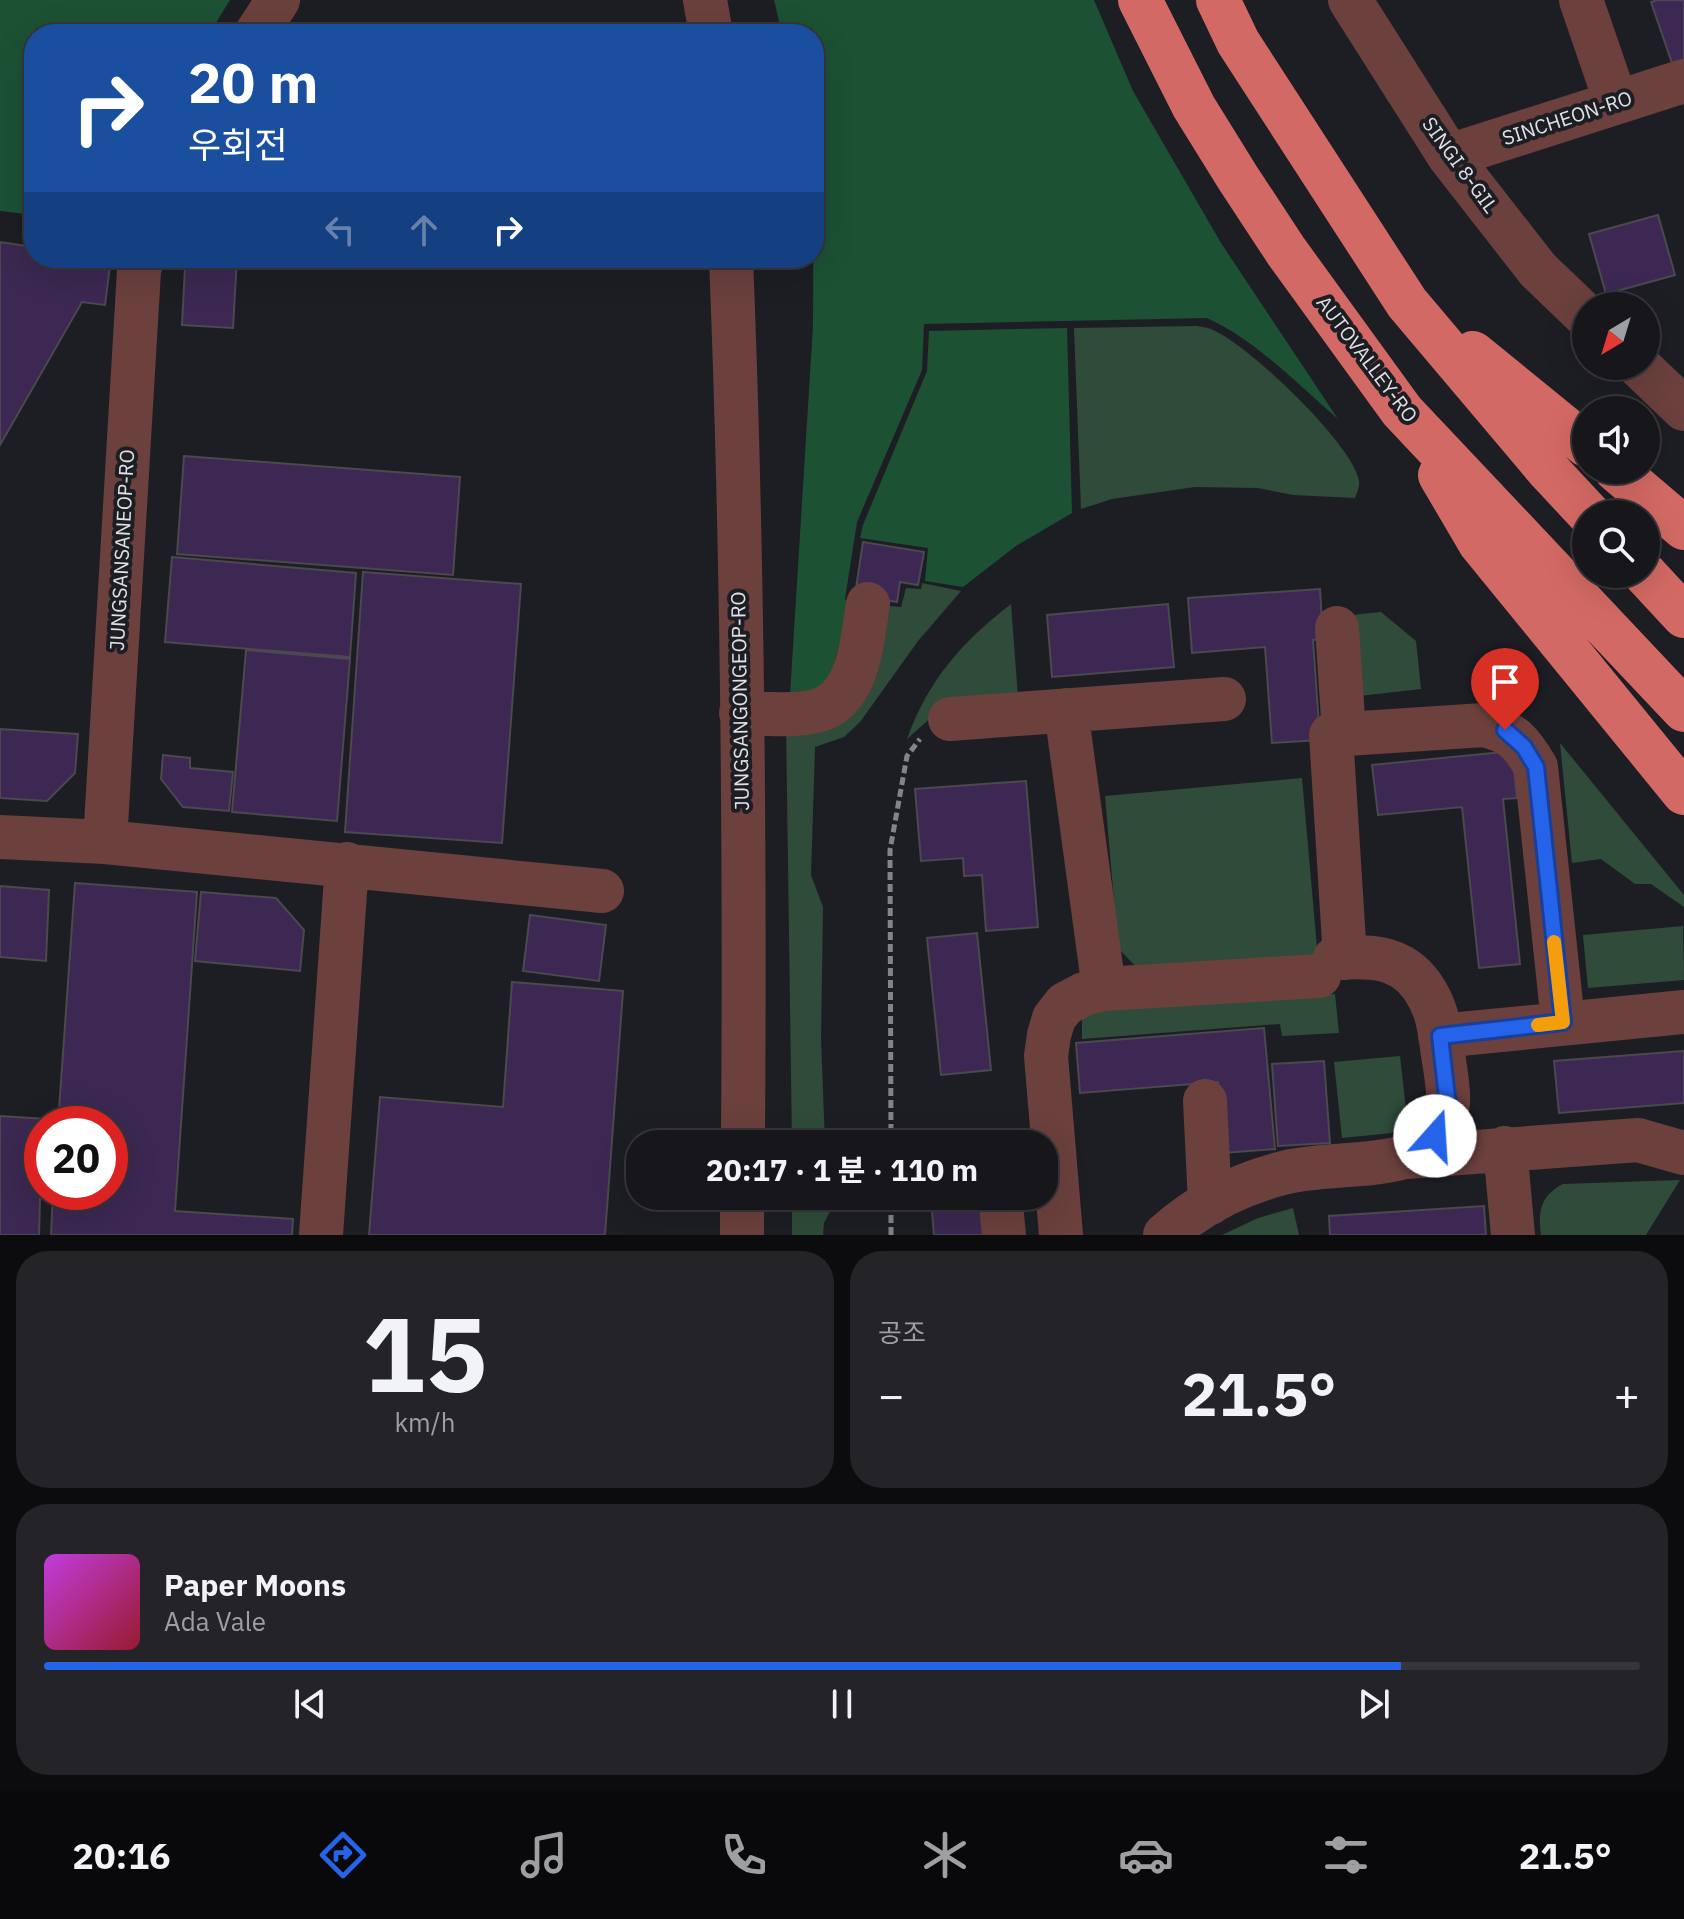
<!DOCTYPE html>
<html lang="ko">
<head>
<meta charset="utf-8">
<style>
	body { margin:0; font-family:"IBM Plex Sans","Noto Sans KR",sans-serif; background:#232328; color:#f1f3f6; height:100vh; display:flex; flex-direction:column; font-size:30px; white-space:nowrap }
	* { box-sizing:border-box; margin:0 }
	p { font-size:26px; color:#9e9fa3 }
	.icon { flex:none; width:44px; height:44px; fill:none; stroke:currentColor; stroke-width:2; stroke-linecap:round; stroke-linejoin:round }
	.map { position:relative; height:1235px; overflow:hidden }
	.sheet { display:flex; flex-direction:column; gap:16px; padding:16px; background:#0c0c0f; flex:1 }
	.sheet>* { flex:none }
	.hud { position:absolute; left:24px; top:24px; width:800px; height:244px; border-radius:32px; box-shadow:0 8px 32px #0002,0 0 0 2px #35353a; background:#1a4fa0; color:#fff; overflow:hidden }
	.needle { width:52px; rotate:218deg }
	.tools { position:absolute; left:1572px; top:292px; display:grid; gap:16px }
	.tools a { display:grid; place-items:center; width:88px; height:88px; border-radius:50%; background:#16161b; box-shadow:0 8px 32px #0002,0 0 0 2px #35353a; font-size:40px }
	.speed { position:absolute; left:24px; top:1106px; display:flex; gap:16px; font-size:40px; font-weight:700; text-align:center }
	.speed>* { display:grid; place-content:center; width:104px; height:104px; border-radius:50%; background:#16161b; box-shadow:0 8px 32px #0002,0 0 0 2px #35353a; line-height:1 }
	.speed .limit { border:12px solid #d22; background:#fff; color:#111 }
	.pin { position:absolute; display:grid; place-items:center; width:68px; height:68px; color:#fff; margin:-82px -34px; border-radius:50% 50% 50% 0; rotate:-45deg; box-shadow:0 0 8px #0007 }
	.pin .icon { rotate:45deg }
	.me { position:absolute; width:88px; margin:-44px; rotate:19deg; stroke-linejoin:round; filter:drop-shadow(0 0 6px #0008) }
	.turn { display:flex; align-items:center; gap:28px; height:168px; padding:0 32px; font-size:36px }
	.turn .icon { width:104px; height:104px; stroke-width:2.5 }
	.turn b { display:block; font-size:56px; line-height:68px }
	.lanes { display:flex; align-items:center; height:76px; padding:0 32px; background:#0003; justify-content:center; gap:40px; direction:ltr }
	.lanes .off { opacity:.35 }
	.big { font-size:60px; font-weight:700; line-height:1.1 }
	.sheet .widget { flex:1; display:flex; flex-direction:column; justify-content:center; gap:12px; min-width:0; padding:0 28px; border-radius:32px; background:#232328 }
	.sheet .dial { align-items:center; gap:0 }
	.dial b { font-size:104px; line-height:1 }
	.song { display:flex; align-items:center; gap:24px }
	.cover { width:96px; height:96px; border-radius:12px; background:linear-gradient(135deg,hsl(290 70% 55%),hsl(350 70% 35%)) }
	.played { height:8px; border-radius:4px; background:linear-gradient(90deg,#2563eb 85%,#35353a 85%) }
	.keys { display:flex; justify-content:space-around; direction:ltr }
	.heat { display:flex; justify-content:space-between; align-items:center; font-size:44px; direction:ltr }
	.sheet .tiles { flex:1; display:grid; gap:16px; grid-template-columns:1fr 1fr }
	.widget:last-child { grid-column:span 2 }
	.trip { position:absolute; left:626px; top:1130px; width:432px; height:80px; border-radius:32px; background:#16161b; box-shadow:0 8px 32px #0002,0 0 0 2px #35353a; font-weight:700; line-height:80px; text-align:center }
	.menu { display:flex; height:128px; justify-content:space-around; align-items:center; background:#09090b; color:#9e9fa3 }
	.menu .icon { width:56px; height:56px }
	.menu .active { color:#2563eb }
	.menu b { font-size:36px; color:#f1f3f6 }
	.map>svg:first-child { display:block }
	.green { fill:#2e4c39 }
	.forest { fill:#1c5134 }
	.building { fill:#3c2852; stroke:#4b484f; stroke-width:2 }
	.lines { fill:none; stroke-linecap:round; stroke-linejoin:round }
	.path { stroke:#838489; stroke-width:5; stroke-dasharray:8 4; stroke-linecap:butt }
	.minor { stroke:#6b403d; stroke-width:44 }
	.highway { stroke:#d36964; stroke-width:44 }
	.route-casing { stroke:#184099; stroke-width:20 }
	.route { stroke:#2563eb; stroke-width:14 }
	.slow { stroke:#f59e0b; stroke-width:14 }
	.labels { text-anchor:middle; stroke-width:8; stroke-linejoin:round; paint-order:stroke }
	.street-label { font-size:20px; fill:#e0e0e5; stroke:#1d1e24 }
</style>
</head>
<body>
<div class="map">
<svg width="1684" height="1235" viewBox="0 0 1684 1235">
	<rect width="100%" height="100%" fill="#1d1e24"/>
	<path class="green" d="M 1197,326 C 1203,327 1210,328 1215,331 C 1249,346 1353,444 1359,481 C 1360,486 1357,493 1355,498 L 1293,495 L 1258,488 L 1195,487 L 1112,499 L 1081,509 L 1074,328 Z
		M 922,583 L 961,591 L 918,641 L 860,722 L 844,737 L 815,747 L 811,875 L 823,907 L 821,1039 L 825,1144 L 792,1144 L 786,723 L 879,605 L 901,607 L 906,588 L 921,589 Z
		M 1011,604 L 1018,697 L 935,714 L 907,739 C 929,679 961,643 1011,604 Z
		M 1381,612 L 1416,641 L 1421,689 L 1359,696 L 1351,615 Z
		M 1560,743 L 1684,895 L 1684,907 L 1651,884 L 1635,884 L 1601,859 L 1572,863 Z
		M 1302,778 L 1318,959 L 1140,971 L 1118,948 L 1105,796 Z
		M 1683,926 L 1684,980 L 1588,988 L 1583,935 Z
		M 1335,994 L 1339,1033 L 1282,1036 L 1280,1024 L 1082,1039 L 1082,1020 L 1094,1009 Z
		M 1400,1056 L 1406,1109 L 1392,1133 L 1342,1138 L 1334,1062 Z
		M 1680,1180 L 1646,1235 L 1541,1235 C 1538,1212 1540,1196 1563,1184 Z
		M 792,1196 L 838,1196 L 824,1223 L 823,1235 L 792,1235 Z
		M 1293,1208 L 1299,1235 L 1222,1235 L 1258,1218 Z"/>
	<path class="forest" d="M 0,0 L 230,0 L 209,34 L 34,34 L 34,215 L 0,211 Z
		M 774,0 L 1094,0 L 1133,91 L 1221,243 L 1338,419 C 1297,384 1256,340 1207,318 L 924,324 L 922,370 L 857,522 L 845,599 L 850,606 L 827,688 L 790,695 L 813,326 L 814,34 L 782,34 Z
		M 1067,328 L 1072,513 L 1016,546 L 963,587 L 925,581 L 928,548 L 860,538 L 863,525 L 927,371 L 929,331 Z"/>
	<path class="building" d="M 1658,0 L 1684,0 L 1684,63 L 1673,66 L 1651,2 Z
		M 1658,215 L 1675,275 L 1606,294 L 1589,234 Z
		M 0,242 L 34,247 L 34,258 L 111,258 L 105,305 L 82,302 L 0,445 Z
		M 194,258 L 237,258 L 233,328 L 182,325 L 185,267 L 193,268 Z
		M 184,456 L 460,477 L 453,575 L 177,554 Z
		M 863,542 L 924,552 L 918,585 L 900,582 L 897,602 L 855,595 Z
		M 172,557 L 356,573 L 350,657 L 165,642 Z
		M 363,572 L 521,584 L 502,843 L 345,832 Z
		M 1320,589 L 1323,639 L 1313,640 L 1320,740 L 1272,743 L 1265,647 L 1192,653 L 1188,598 Z
		M 1168,604 L 1174,667 L 1052,677 L 1047,615 Z
		M 246,650 L 350,659 L 337,821 L 232,812 Z
		M 0,729 L 78,734 L 75,773 L 47,801 L 0,798 Z
		M 1512,751 L 1517,798 L 1503,799 L 1520,964 L 1479,968 L 1462,807 L 1378,815 L 1372,765 Z
		M 163,755 L 190,758 L 190,768 L 233,772 L 229,811 L 183,807 L 161,779 Z
		M 1026,781 L 1038,927 L 986,931 L 982,875 L 964,876 L 963,858 L 921,861 L 915,789 Z
		M 75,883 L 197,892 L 175,1211 L 293,1219 L 292,1235 L 51,1235 L 53,1192 L 110,1192 L 110,1124 L 58,1124 Z
		M 0,886 L 49,890 L 46,961 L 0,957 Z
		M 201,892 L 276,898 L 304,930 L 300,971 L 195,961 Z
		M 530,915 L 606,925 L 599,981 L 523,971 Z
		M 977,933 L 991,1070 L 941,1075 L 927,938 Z
		M 512,982 L 623,991 L 605,1235 L 369,1235 L 380,1097 L 503,1107 Z
		M 1264,1028 L 1275,1149 L 1223,1153 L 1218,1082 L 1080,1093 L 1076,1043 Z
		M 1684,1051 L 1684,1103 L 1559,1113 L 1554,1061 Z
		M 1324,1061 L 1330,1143 L 1278,1146 L 1272,1064 Z
		M 0,1116 L 46,1119 L 46,1124 L 42,1124 L 39,1235 L 0,1235 Z
		M 990,1196 L 994,1235 L 934,1235 L 931,1201 Z
		M 1484,1206 L 1486,1235 L 1330,1235 L 1329,1216 Z"/>
	<g class="lines">
		<path class="path" d="M 891,1144 L 890,850 L 907,756 L 920,739
			M 891,1235 L 891,1196"/>
		<path class="minor" d="M 705,0 L 711,34
			M 1350,0 L 1449,156 L 1538,270 L 1586,316
			M 1581,0 L 1616,102
			M 256,34 L 278,0
			M 1449,156 L 1684,81
			M 731,258 C 743,553 745,849 743,1144
			M 1639,366 L 1684,409
			M 1337,628 L 1344,734
			M 1066,710 L 1104,989
			M 741,713 C 764,713 793,717 816,711 C 860,700 862,639 868,604
			M 950,719 L 1224,699
			M 0,837 L 105,842 L 602,891
			M 105,842 L 139,271 L 142,258
			M 1345,958 L 1331,735 L 1484,725 C 1513,732 1521,742 1536,767 L 1563,1022
			M 1440,1036 L 1684,1012
			M 1205,1101 L 1210,1203
			M 1505,1148 L 1513,1235
			M 1406,1157 L 1638,1140 L 1684,1153
			M 1001,1205 L 1004,1235
			M 321,1235 L 347,864
			M 742,1235 L 742,1196
			M 1061,1235 L 1046,1056 L 1049,1035 L 1054,1018 L 1065,1004 L 1084,994 L 1104,989 L 1319,976
			M 1165,1235 C 1198,1205 1240,1184 1283,1173 C 1322,1163 1365,1168 1404,1157 C 1425,1151 1446,1125 1448,1103 C 1449,1090 1446,1074 1444,1061 C 1439,1031 1440,1012 1422,986 C 1400,955 1369,956 1335,958"/>
		<path class="highway" d="M 1140,0 L 1194,107 L 1238,178 L 1286,251 L 1402,411 L 1684,710
			M 1218,0 L 1238,42 L 1407,303 L 1548,470 L 1589,514
			M 1473,353 L 1586,445
			M 1616,470 L 1684,528
			M 1440,475 L 1480,543 L 1684,793
			M 1645,574 L 1684,616"/>
	</g>
	<g class="lines">
		<defs>
			<path id="route" d="M 1435,1136 L 1448,1106 L 1440,1036 L 1563,1022 L 1536,767 L 1524,747 L 1505,730"/>
		</defs>
		<use href="#route" class="route-casing"/>
		<use href="#route" class="route"/>
		<path class="slow" d="M 1538,1025 L 1563,1022 L 1554,942"/>
	</g>
	<g class="labels">
		<g class="street-label">
			<text transform="translate(1567 118) rotate(-18)" y="7">SINCHEON-RO</text>
			<text transform="translate(1460 165) rotate(54)" y="7">SINGI 8-GIL</text>
			<text transform="translate(1367 359) rotate(53)" y="7">AUTOVALLEY-RO</text>
			<text transform="translate(122 550) rotate(-87)" y="7">JUNGSANSANEOP-RO</text>
			<text transform="translate(740 701) rotate(-91)" y="7">JUNGSANGONGEOP-RO</text>
		</g>
	</g>
</svg>
<div class="tools">
<a><svg class="needle" viewBox="-14 -14 28 28"><path d="M0-13l5 13h-10z" fill="#e53935"/><path d="M0 13l5-13h-10z" fill="#9e9fa3"/></svg></a>
<a><svg class="icon" aria-label="sound" viewBox="0 0 24 24"><path d="M4 9h4l5-4v14l-5-4H4zM17 9q2 3 0 6"/></svg></a>
<a><svg class="icon" aria-label="search" viewBox="0 0 24 24"><circle cx="10" cy="10" r="6"/><path d="M15 15l6 6"/></svg></a>
</div>
<div class="speed"><div class="limit">20</div></div>
<div class="pin" style="left:1505px;top:730px;background:#d93025"><svg class="icon" aria-label="arrive" viewBox="0 0 24 24"><path d="M6 21V4h12l-3 4 3 4H6"/></svg></div>
<svg class="me" style="left:1435px;top:1136px" viewBox="-20 -20 40 40"><circle r="19" fill="#fff"/><path d="M0-13L10 11 0 6-10 11z" fill="#2563eb"/></svg>
<div class="trip">20:17 · 1 분 · 110 m</div>
<div class="hud">
<div class="turn"><svg class="icon" aria-label="right" viewBox="0 0 24 24"><path d="M7 20v-9h11M14 6l5 5-5 5"/></svg><div><b>20 m</b>우회전</div></div>
<div class="lanes"><svg class="icon off" aria-label="left" viewBox="0 0 24 24"><path d="M17 20v-9H6M10 6l-5 5 5 5"/></svg><svg class="icon off" aria-label="ahead" viewBox="0 0 24 24"><path d="M12 20V5M6 11l6-6 6 6"/></svg><svg class="icon" aria-label="right" viewBox="0 0 24 24"><path d="M7 20v-9h11M14 6l5 5-5 5"/></svg></div>
</div>
</div>
<section class="sheet">
<div class="tiles">
<div class="widget dial"><b>15</b><p>km/h</p></div>
<div class="widget"><p>공조</p>
<div class="heat"><a>−</a><b class="big">21.5°</b><a>+</a></div>
</div>
<div class="widget">
<div class="song"><i class="cover"></i><div><b>Paper Moons</b><p>Ada Vale</p></div></div>
<div class="played"></div>
<div class="keys"><svg class="icon" aria-label="previous" viewBox="0 0 24 24"><path d="M18 5L8 12l10 7zM5 5v14"/></svg><svg class="icon" aria-label="pause" viewBox="0 0 24 24"><path d="M8 5v14M16 5v14"/></svg><svg class="icon" aria-label="next" viewBox="0 0 24 24"><path d="M6 5l10 7-10 7zM19 5v14"/></svg></div>
</div>
</div>
</section>
<nav class="menu">
<b>20:16</b>
<svg class="icon active" aria-label="directions" viewBox="0 0 24 24"><path d="M12 3l9 9-9 9-9-9zM9 14v-3h6M13 9l2 2-2 2"/></svg>
<svg class="icon" aria-label="music" viewBox="0 0 24 24"><path d="M9 18V5l10-2v13"/><circle cx="6" cy="18" r="3"/><circle cx="16" cy="16" r="3"/></svg>
<svg class="icon" aria-label="phone" viewBox="0 0 24 24"><path d="M5 4h4l2 5-3 2q2 4 5 5l2-3 5 2v4C11 20 4 13 5 4z"/></svg>
<svg class="icon" aria-label="climate" viewBox="0 0 24 24"><path d="M12 3v18M4 7l16 10M4 17L20 7"/></svg>
<svg class="icon" aria-label="car" viewBox="0 0 24 24"><path d="M5 17H2v-5l4-1 3-4h7l3 4 3 1v5h-3M9 17h6M6 11h13"/><circle cx="7" cy="17" r="2"/><circle cx="17" cy="17" r="2"/></svg>
<svg class="icon" aria-label="filters" viewBox="0 0 24 24"><path d="M4 7h16M4 17h16"/><circle cx="9" cy="7" r="2"/><circle cx="15" cy="17" r="2"/></svg>
<b>21.5°</b>
</nav>
</body>
</html>
